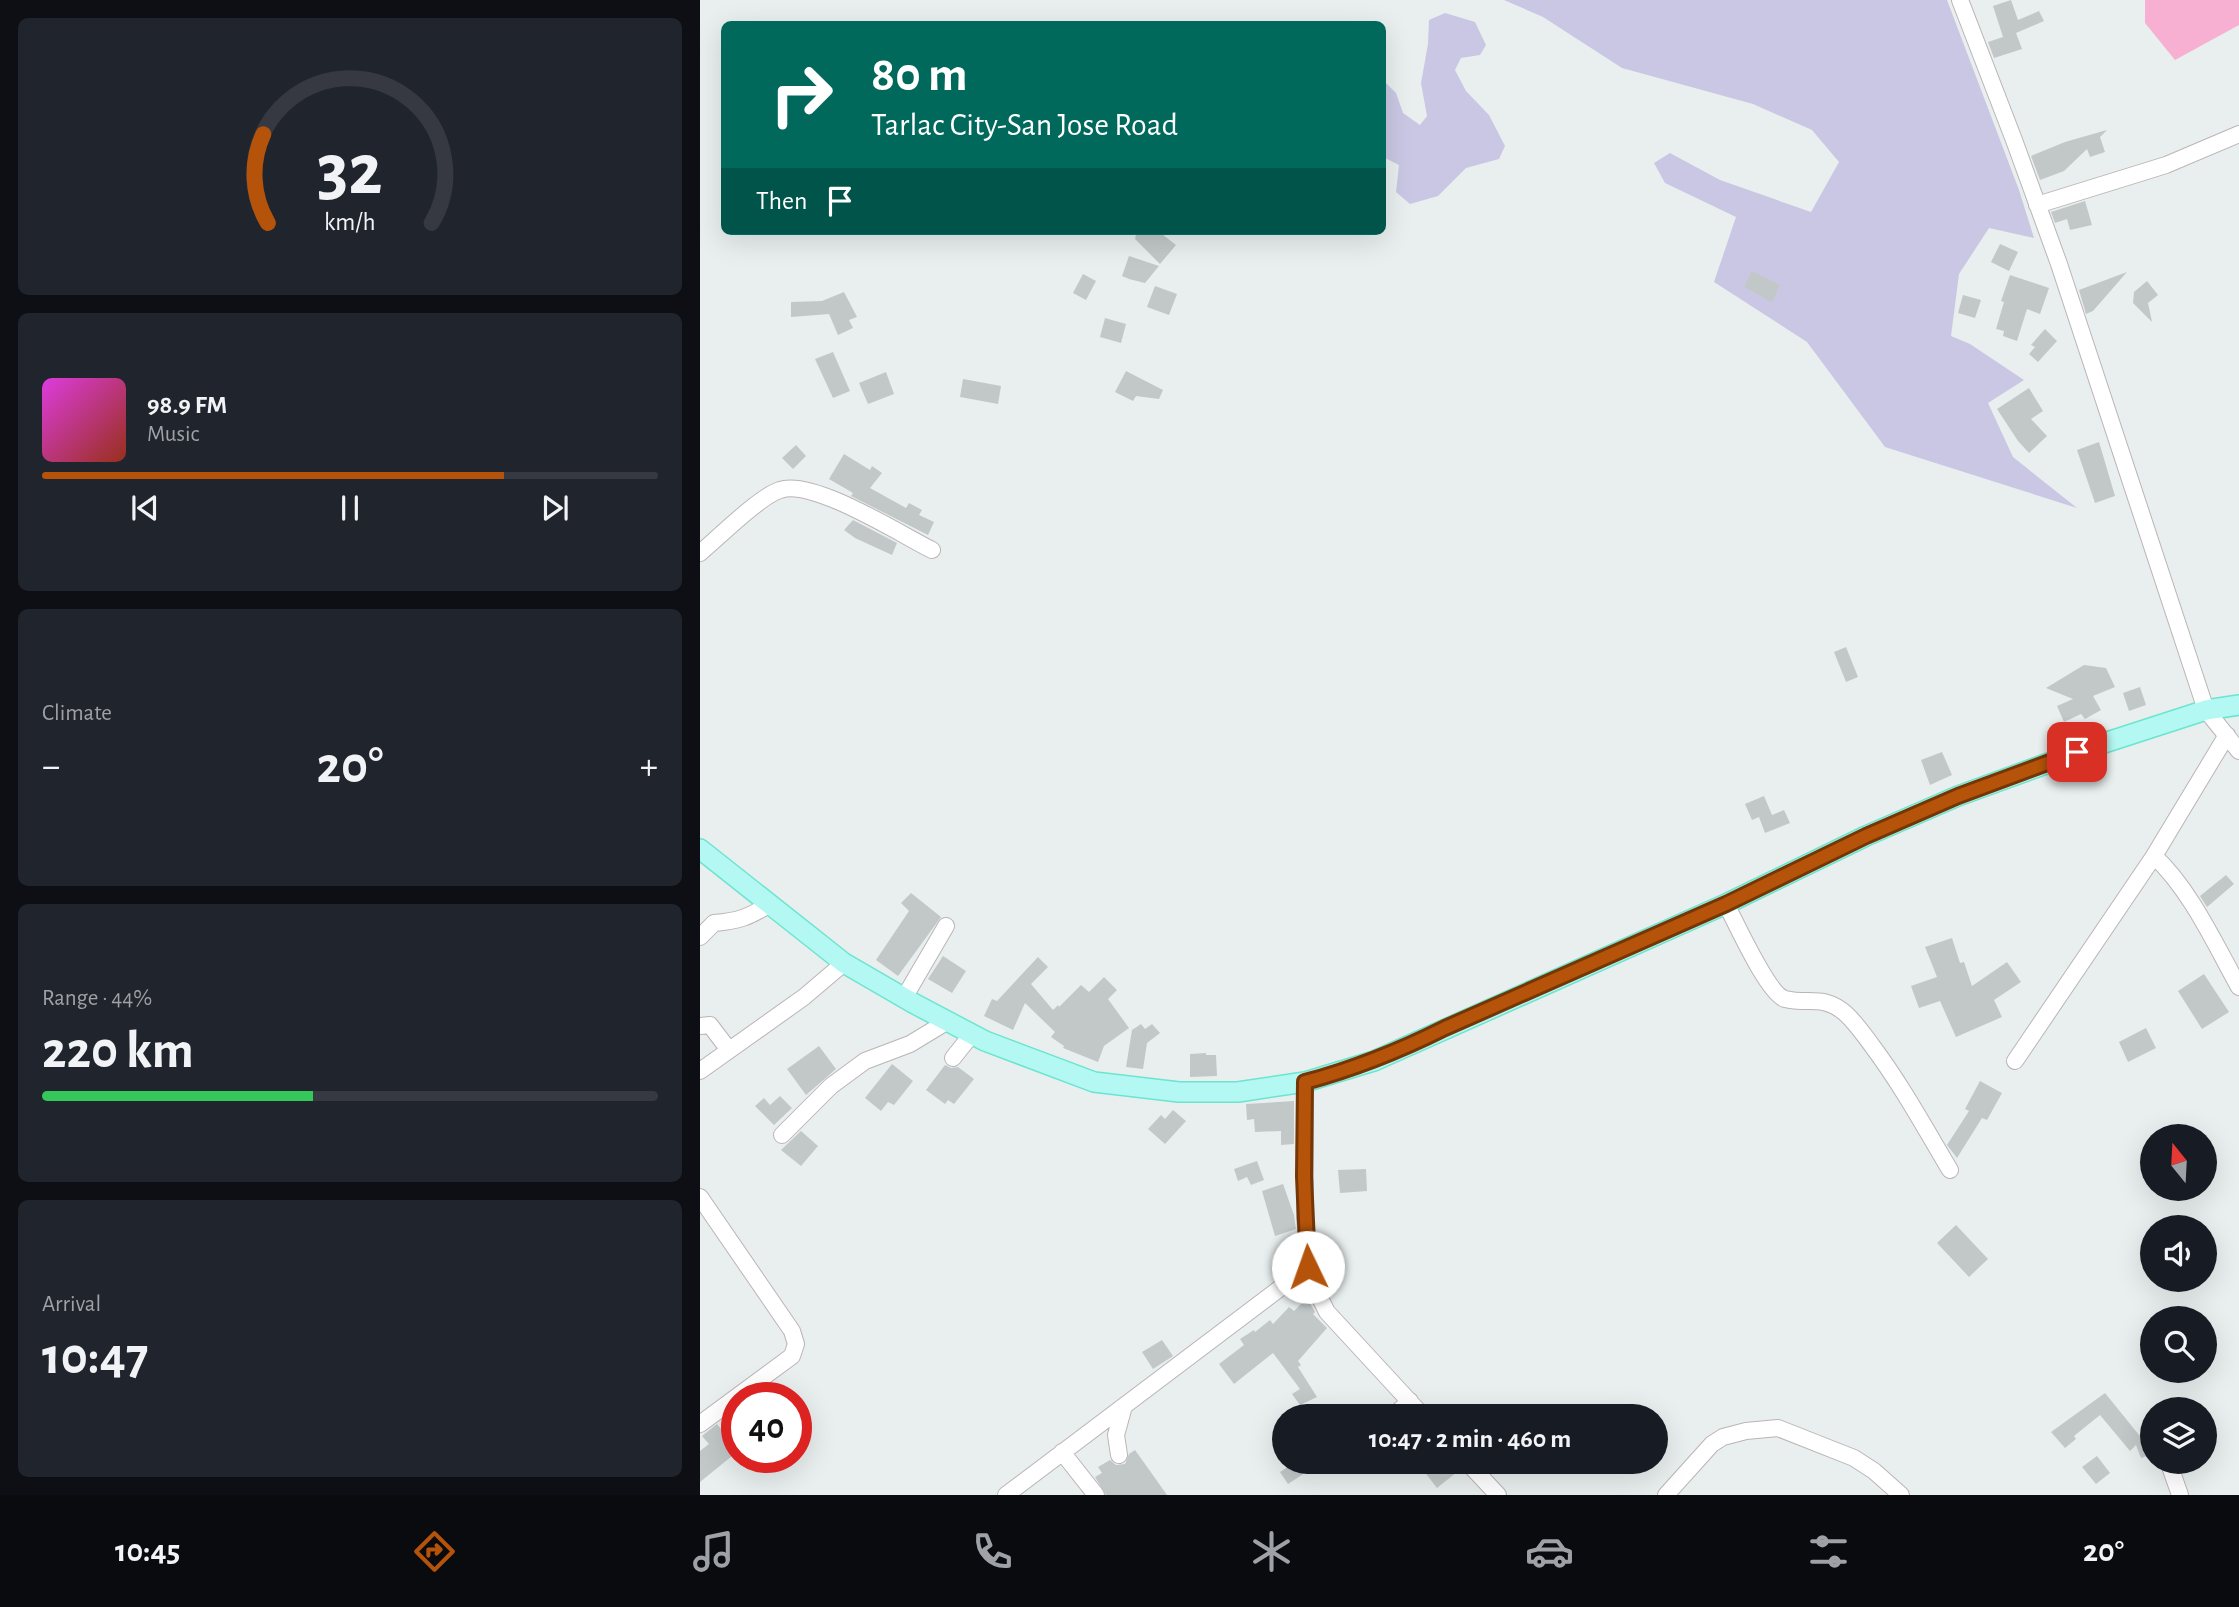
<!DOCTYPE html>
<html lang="en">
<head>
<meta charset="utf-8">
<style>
	body { margin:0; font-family:"Alegreya Sans",sans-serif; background:#20242c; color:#f1f3f6; height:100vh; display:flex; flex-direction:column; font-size:26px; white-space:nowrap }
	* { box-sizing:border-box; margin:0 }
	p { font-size:23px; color:#9ea1a6 }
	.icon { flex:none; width:38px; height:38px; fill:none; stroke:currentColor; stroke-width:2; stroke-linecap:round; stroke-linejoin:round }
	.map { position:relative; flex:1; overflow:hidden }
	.drawer { display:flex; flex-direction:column; gap:18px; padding:18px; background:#0d0f14; width:700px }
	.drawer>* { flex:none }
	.hud { position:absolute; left:21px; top:21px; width:665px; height:214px; border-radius:10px; box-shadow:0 7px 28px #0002; background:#00695c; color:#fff; overflow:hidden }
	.needle { width:46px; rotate:342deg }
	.buttons { position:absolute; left:1440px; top:1124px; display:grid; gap:14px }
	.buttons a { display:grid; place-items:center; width:77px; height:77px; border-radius:50%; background:#171b24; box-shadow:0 7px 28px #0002; font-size:35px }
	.speed { position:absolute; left:21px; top:1382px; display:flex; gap:14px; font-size:35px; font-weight:700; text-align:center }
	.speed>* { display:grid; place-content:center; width:91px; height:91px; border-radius:50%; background:#171b24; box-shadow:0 7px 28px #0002; line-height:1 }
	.speed .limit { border:10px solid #d22; background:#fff; color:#111 }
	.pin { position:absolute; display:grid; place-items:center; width:60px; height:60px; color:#fff; margin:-30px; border-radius:14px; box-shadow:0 4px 10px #0006 }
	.me { position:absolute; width:77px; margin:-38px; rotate:357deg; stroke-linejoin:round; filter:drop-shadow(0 0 5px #0008) }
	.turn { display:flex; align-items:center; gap:24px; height:147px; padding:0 35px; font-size:32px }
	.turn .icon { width:91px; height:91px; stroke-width:2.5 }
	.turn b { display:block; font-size:49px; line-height:60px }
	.then { display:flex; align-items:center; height:66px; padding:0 35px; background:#0003; gap:14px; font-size:26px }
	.big { font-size:52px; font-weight:700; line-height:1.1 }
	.drawer .card { flex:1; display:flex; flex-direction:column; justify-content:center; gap:10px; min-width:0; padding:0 24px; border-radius:10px; background:#20242c }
	.drawer .dial { align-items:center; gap:0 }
	.dial svg { height:182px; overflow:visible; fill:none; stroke:#363941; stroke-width:7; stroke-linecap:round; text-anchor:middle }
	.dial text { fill:#f1f3f6; stroke:none }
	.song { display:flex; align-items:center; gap:21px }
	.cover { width:84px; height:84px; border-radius:10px; background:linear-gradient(135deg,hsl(300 70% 55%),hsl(10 70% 35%)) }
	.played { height:7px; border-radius:4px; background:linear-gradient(90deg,#b45309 75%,#363941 75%) }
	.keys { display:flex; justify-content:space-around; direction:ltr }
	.heat { display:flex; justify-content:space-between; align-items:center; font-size:38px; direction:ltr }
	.charge { height:10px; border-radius:5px; background:linear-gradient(90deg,#34c759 44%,#363941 0) }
	.trip { position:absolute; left:572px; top:1404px; width:396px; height:70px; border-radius:35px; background:#171b24; box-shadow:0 7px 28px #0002; font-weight:700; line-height:70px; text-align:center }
	.tabs { display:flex; height:112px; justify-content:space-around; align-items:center; background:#090b0e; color:#9ea1a6 }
	.tabs .icon { width:49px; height:49px }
	.tabs .active { color:#b45309 }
	.tabs b { font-size:32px; color:#f1f3f6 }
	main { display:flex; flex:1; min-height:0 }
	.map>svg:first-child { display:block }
	.green { fill:#cac7e4 }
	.water { fill:#f7b0d1 }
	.building { fill:#c2c8c8 }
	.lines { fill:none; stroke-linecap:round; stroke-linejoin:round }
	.minor-casing { stroke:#bbb4b6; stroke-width:18 }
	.major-casing { stroke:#6be5cf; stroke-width:22 }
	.minor { stroke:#fff; stroke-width:16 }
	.major { stroke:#b4f8f3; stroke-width:19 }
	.route-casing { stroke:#753606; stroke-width:18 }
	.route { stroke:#b45309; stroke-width:12 }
</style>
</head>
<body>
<main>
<section class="drawer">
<div class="card dial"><svg viewBox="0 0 100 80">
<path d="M14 69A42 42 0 1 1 86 69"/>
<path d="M14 69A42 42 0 0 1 12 30" stroke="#b45309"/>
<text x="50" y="56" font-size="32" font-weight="700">32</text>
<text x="50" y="72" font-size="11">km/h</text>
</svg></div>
<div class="card">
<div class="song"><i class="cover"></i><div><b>98.9 FM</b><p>Music</p></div></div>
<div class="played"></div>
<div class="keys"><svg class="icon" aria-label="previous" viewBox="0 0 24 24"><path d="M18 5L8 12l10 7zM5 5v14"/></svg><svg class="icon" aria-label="pause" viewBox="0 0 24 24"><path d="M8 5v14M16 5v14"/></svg><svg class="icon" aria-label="next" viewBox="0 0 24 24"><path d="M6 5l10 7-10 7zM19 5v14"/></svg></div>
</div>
<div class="card"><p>Climate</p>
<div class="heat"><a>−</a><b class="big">20°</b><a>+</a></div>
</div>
<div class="card"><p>Range · 44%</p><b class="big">220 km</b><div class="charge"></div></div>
<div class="card"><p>Arrival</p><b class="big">10:47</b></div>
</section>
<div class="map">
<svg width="1539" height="1495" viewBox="0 0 1539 1495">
	<rect width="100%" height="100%" fill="#e8efee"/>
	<path class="green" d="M 804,0 L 1247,0 L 1319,190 L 1334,238 L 1289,228 L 1259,274 L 1251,336 L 1270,344 L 1324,380 L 1288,403 L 1313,457 L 1377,508 L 1185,447 L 1107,342 L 1014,282 L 1036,217 L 965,183 L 954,163 L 970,153 L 1020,180 L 1111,212 L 1139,162 L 1112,130 L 1053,104 L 922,68 L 843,17 Z
		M 745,13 L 775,22 L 786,45 L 780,55 L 761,58 L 755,70 L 766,91 L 789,115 L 805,146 L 799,159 L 766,168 L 738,196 L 710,204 L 696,192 L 699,165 L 683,157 L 683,80 L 696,93 L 703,113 L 720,125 L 727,116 L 721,83 L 728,44 L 729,20 Z"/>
	<path class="water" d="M 1445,0 L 1539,0 L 1539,25 L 1475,60 L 1445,23 Z"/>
	<path class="building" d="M 1311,0 L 1318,20 L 1339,11 L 1344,21 L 1316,33 L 1322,49 L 1294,58 L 1288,42 L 1303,37 L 1293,6 Z
		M 1407,130 L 1400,137 L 1405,152 L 1390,157 L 1387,149 L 1364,171 L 1340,180 L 1331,156 L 1365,142 Z
		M 1385,201 L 1392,225 L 1370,230 L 1367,219 L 1355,223 L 1351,212 Z
		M 437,231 L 458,231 L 476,245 L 460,264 L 435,239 Z
		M 1300,244 L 1318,252 L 1309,271 L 1291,262 Z
		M 429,256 L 459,266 L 445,283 L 429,279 L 422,276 Z
		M 1052,271 L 1080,285 L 1072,302 L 1044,287 Z
		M 1427,272 L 1393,311 L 1386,314 L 1379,290 Z
		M 383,274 L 396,281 L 386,300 L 373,293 Z
		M 1310,275 L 1349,288 L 1340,314 L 1327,309 L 1317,341 L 1303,336 L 1304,331 L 1296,329 L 1304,302 L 1301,301 Z
		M 1447,281 L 1458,295 L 1448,303 L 1452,322 L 1433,303 L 1434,292 Z
		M 455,286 L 477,294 L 469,315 L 447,307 Z
		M 144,292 L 157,317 L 149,320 L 153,328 L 138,335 L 129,314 L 91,317 L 91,302 L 122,301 Z
		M 1263,295 L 1281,300 L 1275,318 L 1258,313 Z
		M 405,318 L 426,324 L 421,343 L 400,337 Z
		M 1345,329 L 1357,341 L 1338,362 L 1329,354 L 1335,347 L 1331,345 Z
		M 133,352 L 150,391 L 133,398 L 115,359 Z
		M 426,371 L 463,390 L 459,399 L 436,396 L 433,401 L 415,392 Z
		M 186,372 L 194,394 L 168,404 L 159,383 Z
		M 263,379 L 301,386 L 298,404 L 260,397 Z
		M 1329,388 L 1343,411 L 1331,419 L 1347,436 L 1329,453 L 1318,441 L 1297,409 Z
		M 1399,442 L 1415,496 L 1395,503 L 1377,450 Z
		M 96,445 L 106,456 L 93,469 L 82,458 Z
		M 144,454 L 170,470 L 172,466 L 182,473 L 170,488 L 206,508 L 209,503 L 222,510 L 219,515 L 234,522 L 228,535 L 151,496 L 153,493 L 129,479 Z
		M 153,520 L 197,543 L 192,555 L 155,538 L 144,530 Z
		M 1146,647 L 1158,677 L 1146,682 L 1134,652 Z
		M 1384,665 L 1406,668 L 1415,687 L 1393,696 L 1401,710 L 1385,719 L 1381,714 L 1364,722 L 1357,706 L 1373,699 L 1346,688 Z
		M 1440,687 L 1446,705 L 1429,711 L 1423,693 Z
		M 1242,752 L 1252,775 L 1230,785 L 1221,760 Z
		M 1064,796 L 1072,815 L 1084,810 L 1090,823 L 1065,833 L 1059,817 L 1052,820 L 1045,804 Z
		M 1526,875 L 1534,884 L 1507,907 L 1500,896 Z
		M 211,893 L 241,917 L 198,976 L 176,960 L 209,911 L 201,903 Z
		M 1252,938 L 1260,963 L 1264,962 L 1272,986 L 1307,962 L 1321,982 L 1294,1000 L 1302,1017 L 1256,1037 L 1240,1001 L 1219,1008 L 1211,986 L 1237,977 L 1225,947 Z
		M 243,956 L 266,971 L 252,993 L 228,979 Z
		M 338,957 L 348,967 L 331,984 L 353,1010 L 358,1005 L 359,1007 L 381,985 L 389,992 L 404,977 L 417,990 L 408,999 L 429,1028 L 404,1046 L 398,1062 L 363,1048 L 364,1046 L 351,1037 L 355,1032 L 325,1003 L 313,1030 L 284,1016 L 292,999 L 297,1001 Z
		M 1504,974 L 1529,1012 L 1502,1029 L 1478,991 Z
		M 441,1024 L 445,1029 L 452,1024 L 460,1033 L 447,1043 L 443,1069 L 426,1067 L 432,1030 Z
		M 1446,1028 L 1456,1048 L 1428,1062 L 1419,1042 Z
		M 119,1046 L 136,1069 L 106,1095 L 87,1069 Z
		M 506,1053 L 506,1055 L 516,1055 L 517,1076 L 490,1077 L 490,1054 Z
		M 192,1064 L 213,1081 L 194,1105 L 188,1102 L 181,1111 L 165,1098 Z
		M 245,1065 L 251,1068 L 258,1067 L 274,1079 L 254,1104 L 248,1100 L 245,1104 L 226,1090 Z
		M 1280,1081 L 1302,1093 L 1287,1120 L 1282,1118 L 1257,1158 L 1247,1145 L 1269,1111 L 1265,1109 Z
		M 80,1096 L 92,1108 L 74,1125 L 55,1106 L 64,1098 L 70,1105 Z
		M 594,1101 L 594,1144 L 581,1145 L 581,1131 L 555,1132 L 554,1119 L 547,1120 L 546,1104 Z
		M 473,1110 L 486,1121 L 465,1144 L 448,1129 L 461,1115 L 465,1119 Z
		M 101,1131 L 118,1146 L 101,1166 L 81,1150 Z
		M 557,1161 L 564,1180 L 551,1185 L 547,1177 L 538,1181 L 534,1169 Z
		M 666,1169 L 667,1191 L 640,1193 L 638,1170 Z
		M 583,1184 L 594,1215 L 596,1229 L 575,1236 L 562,1191 Z
		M 1256,1225 L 1288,1259 L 1269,1277 L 1237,1243 Z
		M 607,1298 L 615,1312 L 613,1314 L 627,1328 L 598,1361 L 601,1365 L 598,1367 L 617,1397 L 600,1405 L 592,1394 L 600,1389 L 573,1353 L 534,1384 L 519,1364 L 544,1345 L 540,1339 L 554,1330 L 555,1332 L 570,1320 L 573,1324 L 589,1307 L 594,1311 Z
		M 462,1340 L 473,1356 L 453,1369 L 442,1352 Z
		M 1405,1393 L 1452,1451 L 1452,1454 L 1441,1458 L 1436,1445 L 1430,1451 L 1400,1415 L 1374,1436 L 1376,1439 L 1365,1448 L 1351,1432 Z
		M 17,1424 L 25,1434 L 37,1425 L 37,1452 L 0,1482 L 0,1451 L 9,1444 L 2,1436 Z
		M 435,1450 L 450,1471 L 467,1495 L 406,1495 L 395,1477 L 402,1473 L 398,1467 L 410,1460 L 416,1465 L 425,1464 L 429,1454 Z
		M 1397,1456 L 1410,1473 L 1396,1484 L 1382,1467 Z
		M 597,1461 L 623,1461 L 588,1484 L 580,1472 Z
		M 726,1461 L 748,1461 L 757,1472 L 737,1488 L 720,1466 Z"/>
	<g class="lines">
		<defs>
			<path id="minor" d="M 1260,0 L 1314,140 L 1359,264 L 1506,710 L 1539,751
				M 1337,205 L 1466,165 L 1539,134
				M 0,553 C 18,538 60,496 80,490 C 112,478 200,534 232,550
				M 1527,735 L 1454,856 C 1490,889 1515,944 1539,987
				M 1026,904 C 1036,923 1068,994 1085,999 C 1109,1005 1124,994 1146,1014 C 1156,1023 1164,1035 1173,1047 C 1202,1086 1225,1128 1250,1170
				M 0,937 L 14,923 C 39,921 49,917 70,904
				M 204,998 L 246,926
				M 0,1026 L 10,1025 L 29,1050
				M 253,1058 L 272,1034
				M 1315,1061 L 1454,856
				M 0,1071 L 104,997 L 144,963
				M 605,1082 L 605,1218 L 611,1280 L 627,1312 L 723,1416
				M 82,1135 L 131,1086 L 165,1061 L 210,1044 L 248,1021
				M 0,1197 L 92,1331 L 96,1344 L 92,1356 L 0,1424
				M 693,1416 L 710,1401
				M 362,1452 L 396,1495
				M 419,1455 L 416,1435 L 424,1406
				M 766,1461 L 798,1495
				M 1468,1461 L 1480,1495
				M 306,1495 L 608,1267
				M 966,1495 L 1012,1444 L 1023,1437 L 1046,1431 L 1078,1428 L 1154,1458 L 1174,1471 L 1201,1495"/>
			<path id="major" d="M 0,849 L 144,963 L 213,1003 L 285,1041 L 394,1082 L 479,1092 L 538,1092 L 605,1082 L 674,1061 L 1026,904 L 1166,836 L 1258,796 L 1398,745 L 1506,710 L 1539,705"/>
		</defs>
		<use href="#minor" class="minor-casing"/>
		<use href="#major" class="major-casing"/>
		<use href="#minor" class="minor"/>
		<use href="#major" class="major"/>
	</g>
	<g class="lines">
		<defs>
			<path id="route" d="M 608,1267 L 604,1176 L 605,1082 C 654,1069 699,1051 745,1028 L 1026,904 L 1166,836 L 1258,796 L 1377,752"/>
		</defs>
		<use href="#route" class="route-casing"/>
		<use href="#route" class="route"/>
	</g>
</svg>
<div class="buttons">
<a><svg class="needle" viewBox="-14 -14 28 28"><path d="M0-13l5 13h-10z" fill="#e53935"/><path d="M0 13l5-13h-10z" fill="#9ea1a6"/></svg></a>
<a><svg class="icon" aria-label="sound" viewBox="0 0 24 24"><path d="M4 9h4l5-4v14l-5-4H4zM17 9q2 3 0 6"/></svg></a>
<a><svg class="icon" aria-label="search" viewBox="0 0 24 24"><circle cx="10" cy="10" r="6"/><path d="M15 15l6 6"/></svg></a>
<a><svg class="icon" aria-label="layers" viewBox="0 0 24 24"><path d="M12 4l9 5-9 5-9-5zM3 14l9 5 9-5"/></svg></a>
</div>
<div class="speed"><div class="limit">40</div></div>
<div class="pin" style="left:1377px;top:752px;background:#d93025"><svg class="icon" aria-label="arrive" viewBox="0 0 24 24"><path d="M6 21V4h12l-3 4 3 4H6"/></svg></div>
<svg class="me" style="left:608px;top:1267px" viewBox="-20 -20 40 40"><circle r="19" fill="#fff"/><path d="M0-13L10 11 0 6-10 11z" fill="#b45309"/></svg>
<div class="trip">10:47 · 2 min · 460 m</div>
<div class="hud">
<div class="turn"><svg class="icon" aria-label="right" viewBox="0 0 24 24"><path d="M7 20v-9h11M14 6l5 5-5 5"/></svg><div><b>80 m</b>Tarlac City-San Jose Road</div></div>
<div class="then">Then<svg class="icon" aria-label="arrive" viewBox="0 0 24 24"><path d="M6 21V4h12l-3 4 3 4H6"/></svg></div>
</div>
</div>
</main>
<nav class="tabs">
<b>10:45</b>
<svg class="icon active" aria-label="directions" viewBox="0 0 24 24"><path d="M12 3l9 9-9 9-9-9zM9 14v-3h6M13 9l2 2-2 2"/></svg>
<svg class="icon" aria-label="music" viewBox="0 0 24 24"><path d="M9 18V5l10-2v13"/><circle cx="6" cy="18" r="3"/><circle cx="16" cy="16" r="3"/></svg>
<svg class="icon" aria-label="phone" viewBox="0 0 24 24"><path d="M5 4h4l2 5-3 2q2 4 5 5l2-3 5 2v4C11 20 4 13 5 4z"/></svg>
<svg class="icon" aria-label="climate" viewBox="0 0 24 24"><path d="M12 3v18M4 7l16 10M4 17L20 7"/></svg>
<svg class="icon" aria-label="car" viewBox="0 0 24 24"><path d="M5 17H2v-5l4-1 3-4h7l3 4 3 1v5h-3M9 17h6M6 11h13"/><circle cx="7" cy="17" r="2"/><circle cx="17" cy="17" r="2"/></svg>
<svg class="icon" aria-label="filters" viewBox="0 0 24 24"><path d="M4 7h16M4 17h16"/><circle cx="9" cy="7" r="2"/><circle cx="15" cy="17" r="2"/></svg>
<b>20°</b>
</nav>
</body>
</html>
